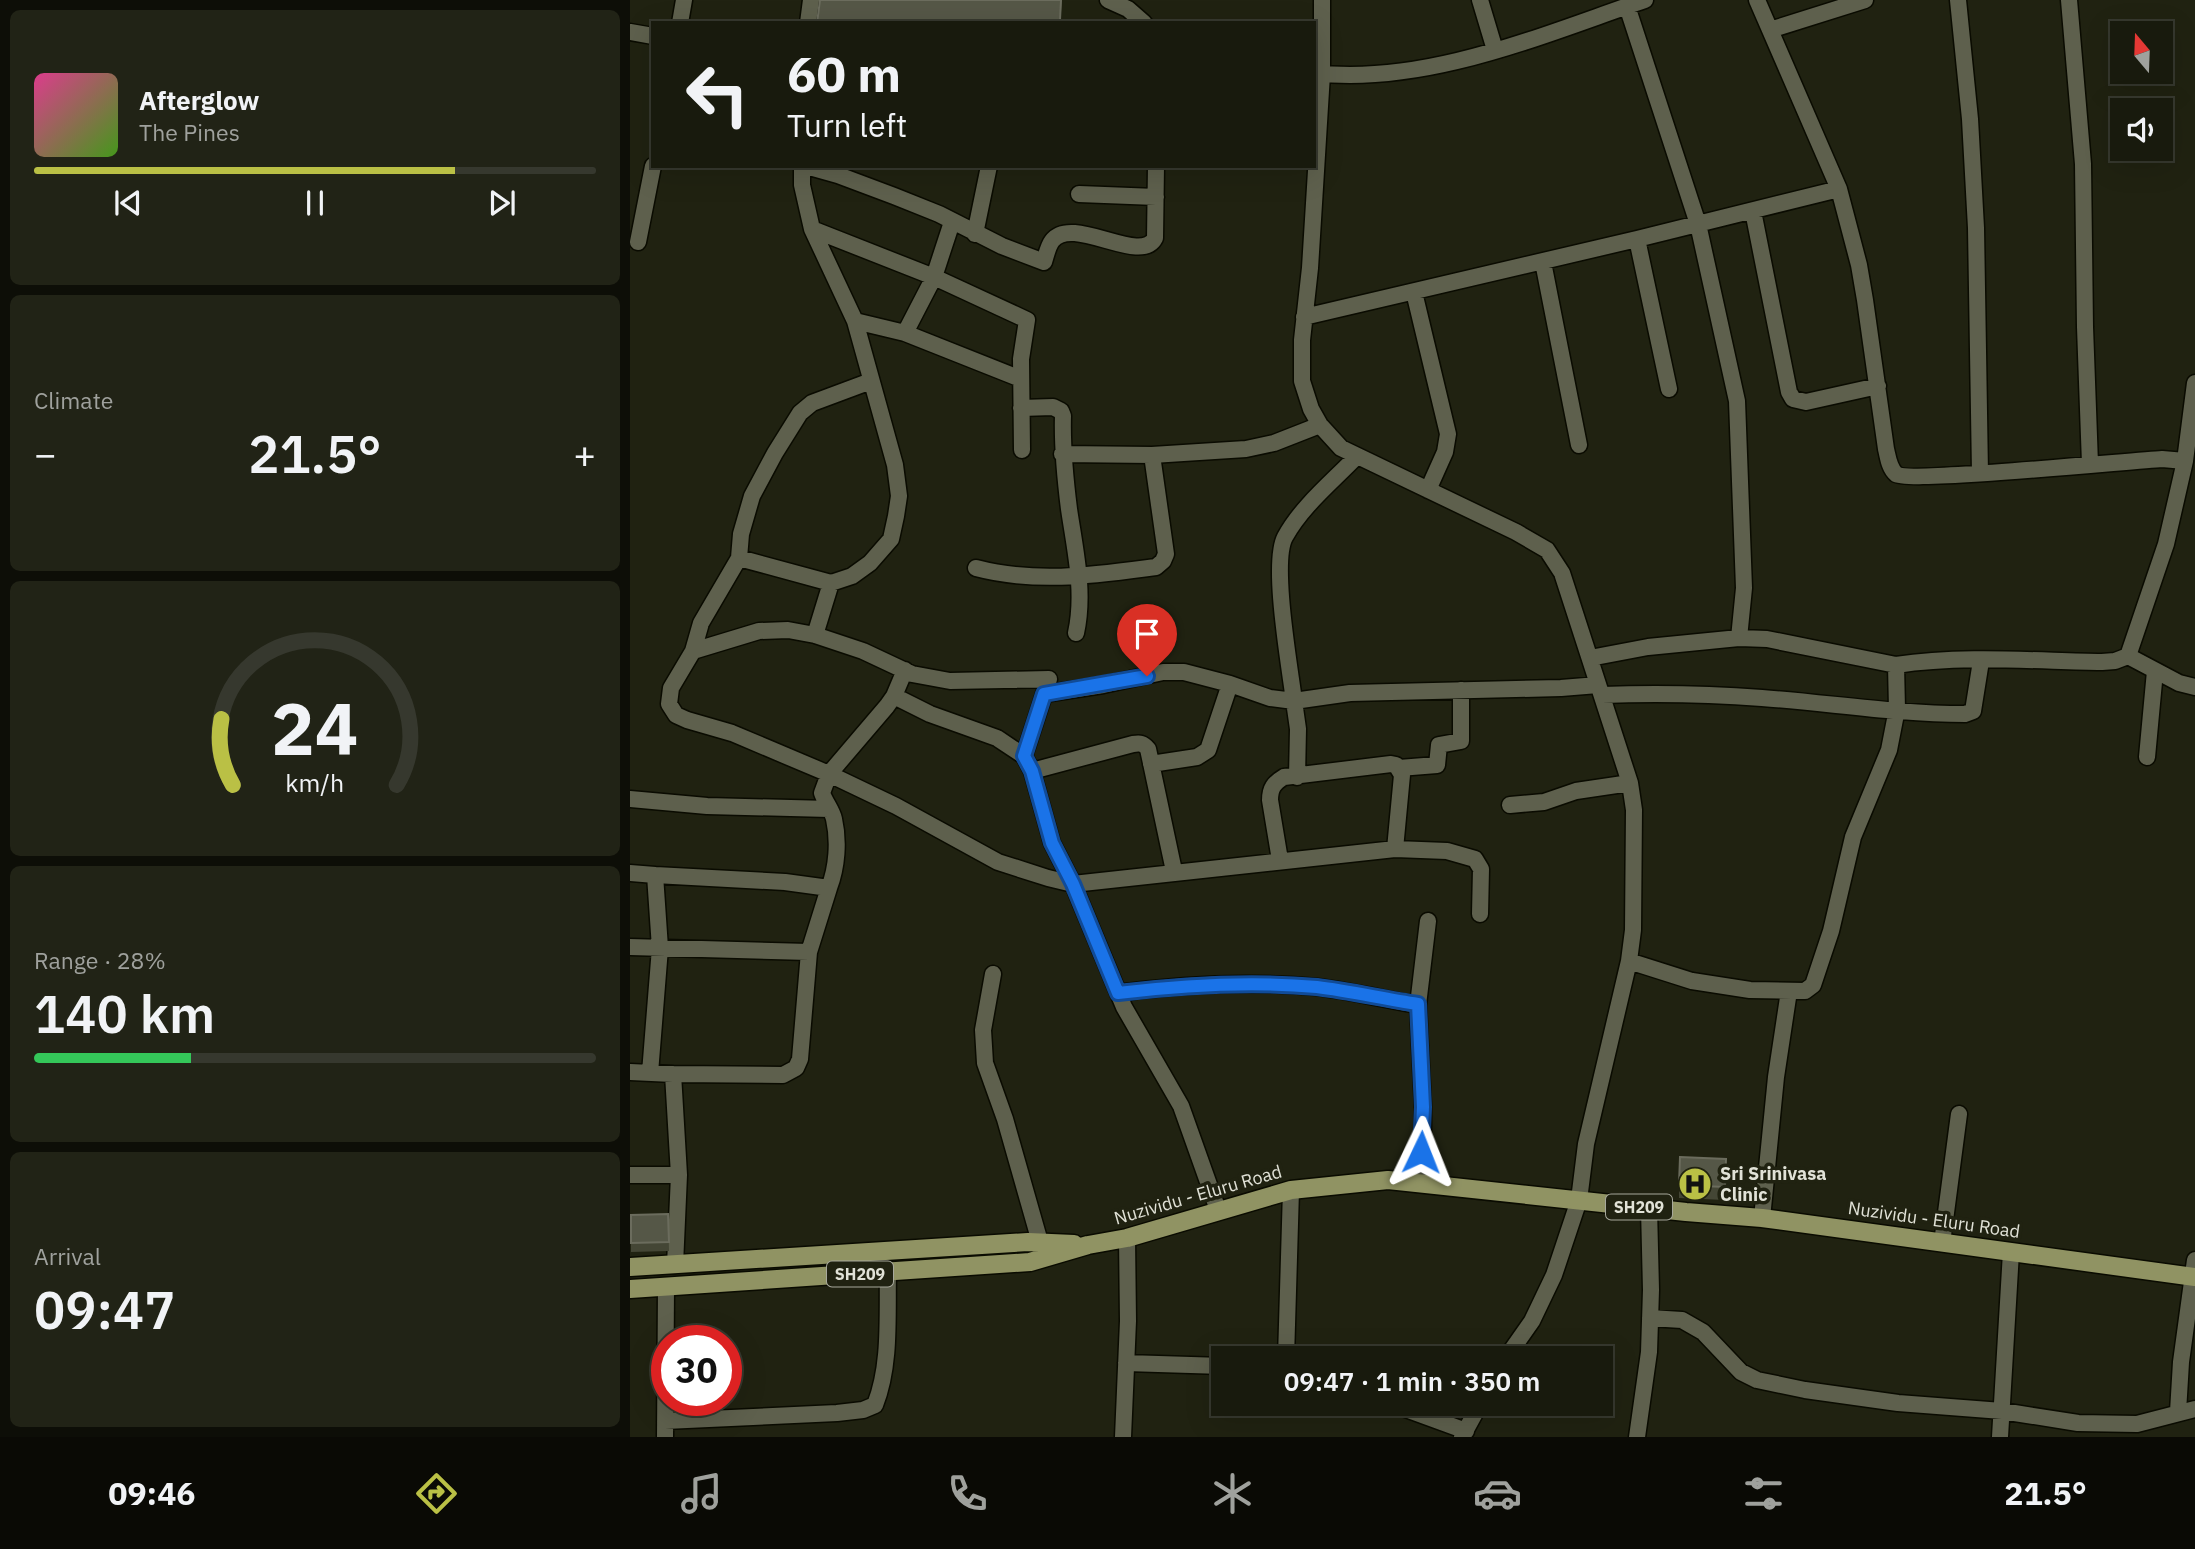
<!DOCTYPE html>
<html lang="en">
<head>
<meta charset="utf-8">
<style>
	body { margin:0; font-family:"IBM Plex Sans",sans-serif; background:#212316; color:#f1f3f6; height:100vh; display:flex; flex-direction:column; font-size:26px; white-space:nowrap }
	* { box-sizing:border-box; margin:0 }
	p { font-size:23px; color:#9fa19d }
	.icon { flex:none; width:38px; height:38px; fill:none; stroke:currentColor; stroke-width:2; stroke-linecap:round; stroke-linejoin:round }
	.map { position:relative; flex:1; overflow:hidden }
	.drawer { display:flex; flex-direction:column; gap:10px; padding:10px; background:#0d0e07; width:630px }
	.drawer>* { flex:none }
	.top-card { position:absolute; left:21px; top:21px; width:665px; height:147px; border-radius:0px; box-shadow:0 7px 28px #0002,0 0 0 2px #36382e; background:#181a0d; color:#f1f3f6; overflow:hidden }
	.needle { width:46px; rotate:341deg }
	.fabs { position:absolute; left:1480px; top:21px; display:grid; gap:14px }
	.fabs a { display:grid; place-items:center; width:63px; height:63px; border-radius:0px; background:#181a0d; box-shadow:0 7px 28px #0002,0 0 0 2px #36382e; font-size:35px }
	.speed { position:absolute; left:21px; top:1325px; display:flex; gap:14px; font-size:35px; font-weight:700; text-align:center }
	.speed>* { display:grid; place-content:center; width:91px; height:91px; border-radius:50%; background:#181a0d; box-shadow:0 7px 28px #0002,0 0 0 2px #36382e; line-height:1 }
	.speed .limit { border:10px solid #d22; background:#fff; color:#111 }
	.pin { position:absolute; display:grid; place-items:center; width:60px; height:60px; color:#fff; margin:-72px -30px; border-radius:50% 50% 50% 0; rotate:-45deg; box-shadow:0 0 7px #0007 }
	.pin .icon { rotate:45deg }
	.me { position:absolute; width:77px; margin:-38px; rotate:2deg; stroke-linejoin:round; filter:drop-shadow(0 0 5px #0008) }
	.turn { display:flex; align-items:center; gap:24px; height:147px; padding:0 21px; font-size:32px }
	.turn .icon { width:91px; height:91px; stroke-width:2.5 }
	.turn b { display:block; font-size:49px; line-height:60px }
	.big { font-size:52px; font-weight:600; line-height:1.1 }
	.drawer .widget { flex:1; display:flex; flex-direction:column; justify-content:center; gap:10px; min-width:0; padding:0 24px; border-radius:10px; background:#212316 }
	.drawer .dial { align-items:center; gap:0 }
	.dial svg { height:182px; overflow:visible; fill:none; stroke:#36382e; stroke-width:7; stroke-linecap:round; text-anchor:middle }
	.dial text { fill:#f1f3f6; stroke:none }
	.song { display:flex; align-items:center; gap:21px }
	.cover { width:84px; height:84px; border-radius:10px; background:linear-gradient(135deg,hsl(330 70% 55%),hsl(100 70% 35%)) }
	.played { height:7px; border-radius:4px; background:linear-gradient(90deg,#bac045 75%,#36382e 75%) }
	.keys { display:flex; justify-content:space-around; direction:ltr }
	.heat { display:flex; justify-content:space-between; align-items:center; font-size:38px; direction:ltr }
	.charge { height:10px; border-radius:5px; background:linear-gradient(90deg,#34c759 28%,#36382e 0) }
	.trip { position:absolute; left:581px; top:1346px; width:402px; height:70px; border-radius:0px; background:#181a0d; box-shadow:0 7px 28px #0002,0 0 0 2px #36382e; font-weight:600; line-height:70px; text-align:center }
	.dock { display:flex; height:112px; justify-content:space-around; align-items:center; background:#0a0a05; color:#9fa19d }
	.dock .icon { width:49px; height:49px }
	.dock .on { color:#bac045 }
	.dock b { font-size:32px; color:#f1f3f6 }
	main { display:flex; flex:1; min-height:0 }
	.map>svg:first-child { display:block }
	.lines { fill:none; stroke-linecap:round; stroke-linejoin:round }
	.minor-casing { stroke:#0a0b01; stroke-width:19 }
	.major-casing { stroke:#0a0b01; stroke-width:21 }
	.minor { stroke:#5e604d; stroke-width:16 }
	.major { stroke:#909363; stroke-width:18 }
	.wall { fill:#444635 }
	.building { fill:#555747; stroke:#6b6c5d; stroke-width:2 }
	.route-casing { stroke:#114b97; stroke-width:18 }
	.route { stroke:#1a73e8; stroke-width:12 }
	.labels { text-anchor:middle; stroke-width:7; stroke-linejoin:round; paint-order:stroke }
	.shield { fill:#202211; stroke:#a7a89c; stroke-width:2 }
	.shield-label { font-size:16px; font-weight:bold; fill:#e1e2d7 }
	.poi-label { font-size:18px; font-weight:bold; fill:#e1e2d7; stroke:#202211; text-anchor:start }
	.street-label { font-size:18px; fill:#e1e2d7; stroke:#202211 }
</style>
</head>
<body>
<main>
<section class="drawer">
<div class="widget">
<div class="song"><i class="cover"></i><div><b>Afterglow</b><p>The Pines</p></div></div>
<div class="played"></div>
<div class="keys"><svg class="icon" aria-label="previous" viewBox="0 0 24 24"><path d="M18 5L8 12l10 7zM5 5v14"/></svg><svg class="icon" aria-label="pause" viewBox="0 0 24 24"><path d="M8 5v14M16 5v14"/></svg><svg class="icon" aria-label="next" viewBox="0 0 24 24"><path d="M6 5l10 7-10 7zM19 5v14"/></svg></div>
</div>
<div class="widget"><p>Climate</p>
<div class="heat"><a>−</a><b class="big">21.5°</b><a>+</a></div>
</div>
<div class="widget dial"><svg viewBox="0 0 100 80">
<path d="M14 69A42 42 0 1 1 86 69"/>
<path d="M14 69A42 42 0 0 1 9 40" stroke="#bac045"/>
<text x="50" y="56" font-size="32" font-weight="700">24</text>
<text x="50" y="72" font-size="11">km/h</text>
</svg></div>
<div class="widget"><p>Range · 28%</p><b class="big">140 km</b><div class="charge"></div></div>
<div class="widget"><p>Arrival</p><b class="big">09:47</b></div>
</section>
<div class="map">
<svg width="1565" height="1437" viewBox="0 0 1565 1437">
	<rect width="100%" height="100%" fill="#202211"/>
	<g class="lines">
		<defs>
			<path id="minor" d="M 478,0 L 498,9 L 514,23
				M 692,0 L 692,74 L 680,268 L 672,340 L 672,381 L 681,409 L 690,425 L 711,448 L 886,532 L 917,550 L 932,573 L 1000,783 L 1004,810 L 1003,930 L 999,961 L 956,1144 L 949,1200 L 924,1275 L 902,1321 L 876,1358
				M 850,0 L 865,50
				M 1127,0 L 1209,189 L 1229,265 L 1235,300 L 1256,449 C 1258,457 1259,468 1266,474 C 1278,483 1498,461 1532,459 L 1555,461
				M 1328,0 L 1340,119 L 1346,228 L 1350,473
				M 1439,0 L 1453,164 L 1455,327 L 1460,464
				M 997,6 L 1068,224 L 1107,401 L 1114,588 L 1109,638
				M 50,23 L 54,0
				M 178,23 L 181,0
				M 1140,30 L 1235,0
				M 0,32 L 23,36
				M 684,73 C 795,86 912,35 1015,0
				M 172,166 L 172,185 L 182,229 L 304,277 L 397,320 L 391,359 L 392,450
				M 176,166 L 208,175 L 264,196 L 309,214 L 372,246 L 414,262 C 416,256 418,246 422,241 C 442,214 511,266 525,238 L 526,166
				M 449,194 L 526,197
				M 1123,211 L 1159,392 L 1163,399 L 1176,402 L 1248,386
				M 345,234 L 359,166
				M 1007,239 L 1039,389
				M 8,242 L 23,166
				M 913,262 L 949,445
				M 784,292 L 818,434 L 815,452 L 798,490
				M 674,317 L 1007,239 L 1209,189
				M 225,321 L 275,333 L 391,379
				M 275,333 L 304,277 L 322,222
				M 241,381 L 182,403 L 170,413 L 145,453 L 122,496 L 111,534 L 109,558 L 71,623 L 63,651 L 41,688 L 39,704 L 46,715 L 57,720 L 102,733 L 199,774 L 266,806 L 368,862 L 418,878 L 443,884 L 765,849 L 817,851 L 845,859 L 851,869 L 850,914
				M 391,408 L 423,407 L 431,411 L 433,416 C 432,448 435,477 439,509 C 445,550 455,592 446,633
				M 432,454 L 522,455 L 616,449 L 644,443 L 690,425
				M 726,457 C 702,482 672,506 655,537 C 641,563 660,668 664,701 L 720,693 L 931,688 L 968,685
				M 109,558 L 201,583 L 222,576 L 240,563 L 261,539 L 266,516 L 269,496 L 265,465 L 225,321 L 182,229
				M 346,568 C 407,584 465,575 526,567 L 533,561 L 536,554 L 522,455
				M 185,635 L 201,583
				M 63,651 L 129,631 L 158,630 L 185,635 L 233,651 L 282,674 L 320,681 L 419,679 L 394,756
				M 1498,656 L 1549,683 L 1565,687
				M 960,658 L 1018,647 L 1109,638 L 1137,639 L 1266,665 C 1333,655 1404,661 1472,662 L 1485,661 L 1498,656 L 1536,544 L 1555,461 L 1565,383
				M 414,694 L 473,685 L 533,672 L 554,672 L 600,684
				M 972,695 C 1026,693 1079,694 1132,698 C 1200,703 1267,714 1335,714 L 1343,711 L 1351,661
				M 264,696 L 300,714 L 367,738 L 394,756 L 402,771 L 422,843 L 443,884 L 494,1007 L 551,1106 L 588,1210
				M 1517,757 L 1525,671
				M 521,764 L 567,757 L 578,750 L 600,684 L 640,698 L 664,701 L 668,729 L 667,777
				M 769,768 L 807,765 L 809,745 L 831,741 L 831,690
				M 402,771 L 503,744 C 510,743 513,743 518,749 L 544,871
				M 0,799 L 77,806 L 199,809
				M 880,805 L 914,802 L 946,791 L 1000,783
				M 650,860 L 640,800 C 640,788 644,783 654,777 L 761,764 L 766,765 L 772,775 L 765,849
				M 0,873 L 25,875
				M 199,888 C 207,867 209,841 204,819 C 202,810 195,802 192,793 L 199,774 L 257,706 L 264,696 L 275,670
				M 0,947 L 179,952
				M 999,961 L 1062,981 L 1120,990 L 1175,991 L 1183,985 L 1201,931 L 1223,837 L 1259,750 L 1267,709 L 1266,665
				M 363,974 L 353,1030 L 355,1063 L 375,1119 L 410,1242
				M 488,993 C 554,984 620,981 687,987 C 720,991 754,999 788,1005
				M 0,1072 L 43,1074 L 49,1175 L 45,1265
				M 20,1073 L 30,948 L 25,875 L 155,882 L 199,888 L 179,952 L 170,1059 L 166,1068 L 153,1075 L 43,1074
				M 0,1175 L 49,1175
				M 793,1183 L 793,1107 L 788,1005 L 798,921
				M 1132,1218 L 1146,1077 L 1159,991
				M 1312,1243 L 1329,1114
				M 1020,1318 L 1052,1320 L 1073,1332 L 1111,1372 L 1127,1380 L 1175,1390 L 1268,1403 L 1372,1411 L 1448,1423 L 1507,1424 L 1565,1409
				M 656,1358 L 661,1190
				M 496,1363 L 593,1366
				M 762,1404 L 836,1431
				M 1548,1412 L 1551,1362 L 1565,1260
				M 35,1421 L 207,1413 L 233,1410 L 245,1405 C 261,1365 257,1315 258,1272
				M 35,1437 L 36,1288
				M 493,1437 L 498,1321 L 497,1238
				M 832,1437 L 850,1404
				M 1007,1437 L 1019,1352 L 1021,1290 L 1019,1208
				M 1370,1437 L 1381,1252"/>
			<path id="major" d="M 0,1267 L 398,1242 L 444,1244
				M 0,1289 L 400,1262 L 458,1245 L 497,1238 L 661,1190 L 758,1180 L 1056,1212 L 1132,1218 L 1565,1277"/>
		</defs>
		<use href="#minor" class="minor-casing"/>
		<use href="#major" class="major-casing"/>
		<use href="#minor" class="minor"/>
		<use href="#major" class="major"/>
	</g>
	<path class="wall" d="M 432,0 L 430,23 L 187,23 Z
		M 1096,1172 L 1095,1200 L 1049,1198 L 1049,1185 Z
		M 38,1214 L 39,1251 L 1,1252 L 1,1215 Z"/>
	<path class="building" d="M 190,0 L 431,0 L 430,20 L 297,23 L 187,23 Z
		M 1050,1157 L 1096,1159 L 1095,1187 L 1049,1185 Z
		M 38,1214 L 39,1242 L 1,1243 L 1,1215 Z"/>
	<g class="lines">
		<defs>
			<path id="route" d="M 517,676 L 414,694 L 394,756 L 402,771 L 422,843 L 443,884 L 488,993 C 554,985 620,981 687,987 C 720,991 754,999 788,1004 L 793,1107 L 791,1152"/>
		</defs>
		<use href="#route" class="route-casing"/>
		<use href="#route" class="route"/>
	</g>
	<defs>
		<symbol id="hospital-disc" viewBox="-11 -11 22 22"><circle r="9.5" fill="#bac045" stroke="#202211"/><path d="M-5-5h3v3.5h4V-5h3V5h-3V1.5h-4V5h-3Z" fill="#111"/></symbol>
	</defs>
	<g fill-rule="evenodd">
		<use href="#hospital-disc" x="1046" y="1165" width="38" height="38"/>
	</g>
	<g class="labels">
		<g class="shield">
			<rect x="976" y="1194.5" width="66" height="25" rx="5"/>
			<rect x="197" y="1261.5" width="66" height="25" rx="5"/>
		</g>
		<g class="shield-label">
			<text x="1009" y="1213">SH209</text>
			<text x="230" y="1280">SH209</text>
		</g>
		<g class="poi-label">
			<text x="1090" y="1180">Sri Srinivasa<tspan x="1090" dy="21">Clinic</tspan></text>
		</g>
		<g class="street-label">
			<text transform="translate(568 1195) rotate(-16)" y="6">Nuzividu - Eluru Road</text>
			<text transform="translate(1304 1220) rotate(8)" y="6">Nuzividu - Eluru Road</text>
		</g>
	</g>
</svg>
<div class="fabs">
<a><svg class="needle" viewBox="-14 -14 28 28"><path d="M0-13l5 13h-10z" fill="#e53935"/><path d="M0 13l5-13h-10z" fill="#9fa19d"/></svg></a>
<a><svg class="icon" aria-label="sound" viewBox="0 0 24 24"><path d="M4 9h4l5-4v14l-5-4H4zM17 9q2 3 0 6"/></svg></a>
</div>
<div class="speed"><div class="limit">30</div></div>
<div class="pin" style="left:517px;top:676px;background:#d93025"><svg class="icon" aria-label="arrive" viewBox="0 0 24 24"><path d="M6 21V4h12l-3 4 3 4H6"/></svg></div>
<svg class="me" style="left:791px;top:1152px" viewBox="-20 -20 40 40"><path d="M0-17L14 15 0 8-14 15z" fill="#1a73e8" stroke="#fff" stroke-width="4"/></svg>
<div class="trip">09:47 · 1 min · 350 m</div>
<div class="top-card">
<div class="turn"><svg class="icon" aria-label="left" viewBox="0 0 24 24"><path d="M17 20v-9H6M10 6l-5 5 5 5"/></svg><div><b>60 m</b>Turn left</div></div>
</div>
</div>
</main>
<nav class="dock">
<b>09:46</b>
<svg class="icon on" aria-label="directions" viewBox="0 0 24 24"><path d="M12 3l9 9-9 9-9-9zM9 14v-3h6M13 9l2 2-2 2"/></svg>
<svg class="icon" aria-label="music" viewBox="0 0 24 24"><path d="M9 18V5l10-2v13"/><circle cx="6" cy="18" r="3"/><circle cx="16" cy="16" r="3"/></svg>
<svg class="icon" aria-label="phone" viewBox="0 0 24 24"><path d="M5 4h4l2 5-3 2q2 4 5 5l2-3 5 2v4C11 20 4 13 5 4z"/></svg>
<svg class="icon" aria-label="climate" viewBox="0 0 24 24"><path d="M12 3v18M4 7l16 10M4 17L20 7"/></svg>
<svg class="icon" aria-label="car" viewBox="0 0 24 24"><path d="M5 17H2v-5l4-1 3-4h7l3 4 3 1v5h-3M9 17h6M6 11h13"/><circle cx="7" cy="17" r="2"/><circle cx="17" cy="17" r="2"/></svg>
<svg class="icon" aria-label="filters" viewBox="0 0 24 24"><path d="M4 7h16M4 17h16"/><circle cx="9" cy="7" r="2"/><circle cx="15" cy="17" r="2"/></svg>
<b>21.5°</b>
</nav>
</body>
</html>
